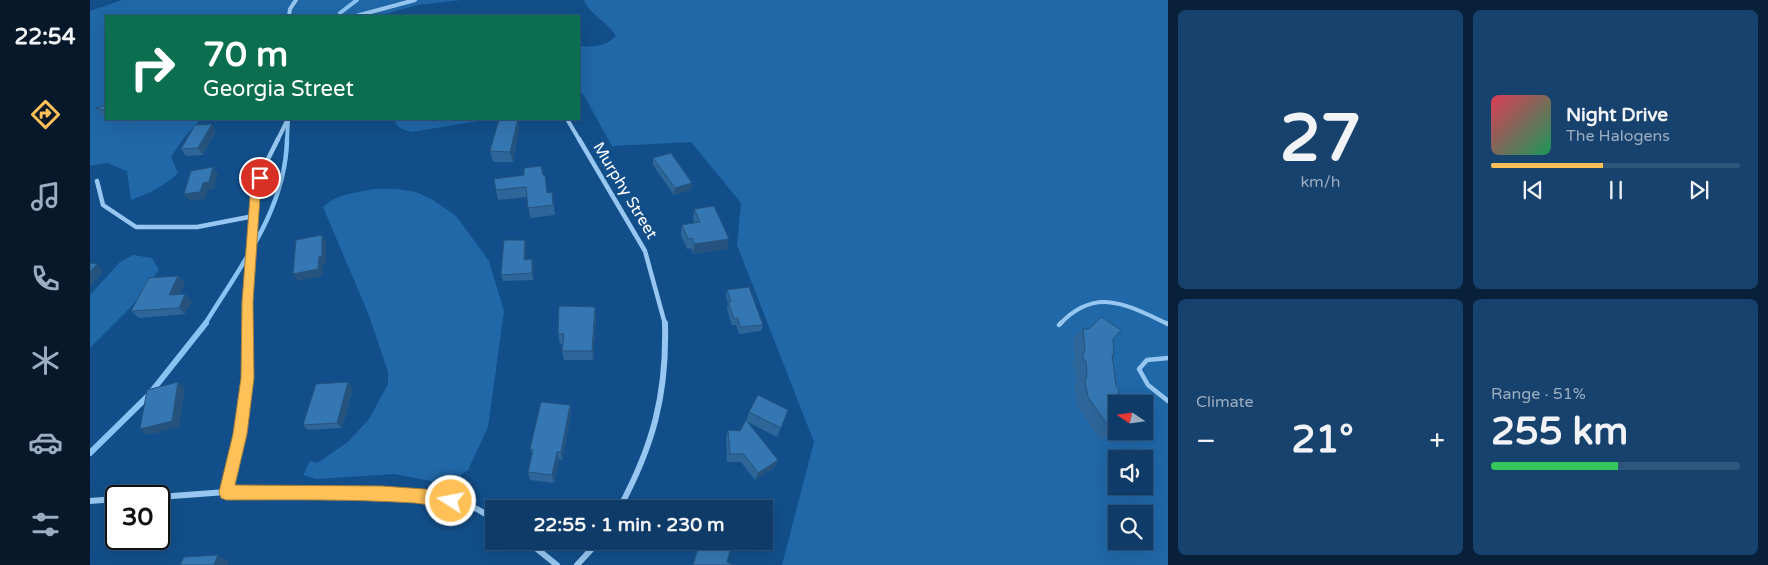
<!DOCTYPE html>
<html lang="en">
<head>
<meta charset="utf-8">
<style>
	body { margin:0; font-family:"Varela Round",sans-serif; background:#17426e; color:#f1f3f6; height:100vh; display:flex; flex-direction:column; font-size:19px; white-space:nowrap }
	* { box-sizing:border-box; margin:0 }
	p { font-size:16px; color:#9badc0 }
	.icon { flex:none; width:28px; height:28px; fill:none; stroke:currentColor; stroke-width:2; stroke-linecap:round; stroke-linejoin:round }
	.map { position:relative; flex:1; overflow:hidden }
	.drawer { display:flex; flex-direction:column; gap:10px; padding:10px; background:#082039; width:600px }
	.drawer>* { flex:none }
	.top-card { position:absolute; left:15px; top:15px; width:475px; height:105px; border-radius:0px; box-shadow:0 5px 20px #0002,0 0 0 1px #2e557c; background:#0b6e4f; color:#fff; overflow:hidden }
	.needle { width:32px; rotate:283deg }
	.tools { position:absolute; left:1018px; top:395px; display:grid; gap:10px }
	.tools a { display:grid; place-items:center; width:45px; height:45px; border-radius:0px; background:#0e3b68; box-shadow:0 5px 20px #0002,0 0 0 1px #2e557c; font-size:25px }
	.speed { position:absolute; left:15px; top:485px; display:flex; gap:10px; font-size:25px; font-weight:700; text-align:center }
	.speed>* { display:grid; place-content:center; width:65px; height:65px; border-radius:50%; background:#0e3b68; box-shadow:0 5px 20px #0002,0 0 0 1px #2e557c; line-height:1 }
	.speed .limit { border:2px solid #111; border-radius:8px; background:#fff; color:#111 }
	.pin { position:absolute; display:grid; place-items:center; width:42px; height:42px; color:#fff; margin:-21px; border:2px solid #fff; border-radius:50%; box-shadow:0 1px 5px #0007 }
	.me { position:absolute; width:55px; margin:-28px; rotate:281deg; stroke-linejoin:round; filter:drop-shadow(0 0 4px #0008) }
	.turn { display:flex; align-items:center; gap:18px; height:105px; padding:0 15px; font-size:22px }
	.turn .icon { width:65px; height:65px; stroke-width:2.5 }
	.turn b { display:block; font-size:35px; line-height:42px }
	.big { font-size:38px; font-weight:700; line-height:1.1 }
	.drawer .tile { flex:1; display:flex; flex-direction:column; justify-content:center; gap:8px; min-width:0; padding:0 18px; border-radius:8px; background:#17426e }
	.drawer .dial { align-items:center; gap:0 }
	.dial b { font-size:65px; line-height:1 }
	.song { display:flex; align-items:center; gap:15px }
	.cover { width:60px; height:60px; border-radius:8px; background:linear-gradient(135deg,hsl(350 70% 55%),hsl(150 70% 35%)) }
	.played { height:5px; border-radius:2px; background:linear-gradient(90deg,#ffc157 45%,#2e557c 45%) }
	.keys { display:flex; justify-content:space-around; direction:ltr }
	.heat { display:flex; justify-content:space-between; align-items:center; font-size:28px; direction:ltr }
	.charge { height:8px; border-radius:4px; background:linear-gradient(90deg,#34c759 51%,#2e557c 0) }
	.drawer .tiles { flex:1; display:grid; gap:10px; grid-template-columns:repeat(2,1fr) }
	.trip { position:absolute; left:395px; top:500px; width:288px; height:50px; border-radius:0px; background:#0e3b68; box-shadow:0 5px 20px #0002,0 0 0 1px #2e557c; font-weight:700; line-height:50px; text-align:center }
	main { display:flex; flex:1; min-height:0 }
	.dock { display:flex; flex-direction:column; width:90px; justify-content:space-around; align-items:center; background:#06182a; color:#9badc0 }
	.dock .icon { width:35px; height:35px }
	.dock .current { color:#ffc157 }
	.dock b { font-size:22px; color:#f1f3f6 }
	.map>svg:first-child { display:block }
	.green { fill:#2068a8; fill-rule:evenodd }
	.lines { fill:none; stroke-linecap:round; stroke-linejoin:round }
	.stream-far2 { stroke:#89c3f4; stroke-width:4 }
	.stream-far1 { stroke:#89c3f4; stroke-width:4.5 }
	.stream { stroke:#89c3f4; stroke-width:6 }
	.lane-far1 { stroke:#97c7f1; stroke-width:4 }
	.lane { stroke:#97c7f1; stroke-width:4.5 }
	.street-far2 { stroke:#97c7f1; stroke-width:4 }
	.street-far1 { stroke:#97c7f1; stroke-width:4.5 }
	.street { stroke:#97c7f1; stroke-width:6 }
	.wall { fill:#2e6699 }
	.shaded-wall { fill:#25537d }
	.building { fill:#3577b2; stroke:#25537d }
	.route { fill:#ffc157; stroke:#a67d39 }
	.labels { text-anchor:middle; stroke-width:5; stroke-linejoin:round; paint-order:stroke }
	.street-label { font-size:16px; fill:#fff; stroke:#124f8a }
</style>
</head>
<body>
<main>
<nav class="dock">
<b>22:54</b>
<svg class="icon current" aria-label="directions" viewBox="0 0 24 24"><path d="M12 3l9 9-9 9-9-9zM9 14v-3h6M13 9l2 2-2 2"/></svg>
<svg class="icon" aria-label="music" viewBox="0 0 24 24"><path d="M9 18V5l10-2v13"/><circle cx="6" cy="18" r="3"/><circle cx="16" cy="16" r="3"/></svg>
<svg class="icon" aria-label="phone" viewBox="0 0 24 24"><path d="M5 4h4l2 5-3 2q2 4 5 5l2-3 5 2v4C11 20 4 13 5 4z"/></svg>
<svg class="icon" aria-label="climate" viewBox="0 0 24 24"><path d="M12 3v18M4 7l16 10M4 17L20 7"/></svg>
<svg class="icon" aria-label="car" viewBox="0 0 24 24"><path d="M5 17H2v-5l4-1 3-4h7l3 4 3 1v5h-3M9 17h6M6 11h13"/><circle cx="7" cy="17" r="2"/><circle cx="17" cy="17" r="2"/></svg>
<svg class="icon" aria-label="filters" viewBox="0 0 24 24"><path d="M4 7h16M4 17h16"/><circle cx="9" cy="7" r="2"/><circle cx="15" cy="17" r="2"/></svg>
</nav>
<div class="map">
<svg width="1078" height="565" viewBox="0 0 1078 565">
	<rect width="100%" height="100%" fill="#124f8a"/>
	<path class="green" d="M 32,0 L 371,0 L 328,5 L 288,16 L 16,16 L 16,119 L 111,119 L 93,139 L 81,157 L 88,173 C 76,185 58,194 41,200 L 37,171 L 17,163 L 0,166 L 0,11 Z
		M 494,0 L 1078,0 L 1078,565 L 692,565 L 724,442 L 647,245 L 651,203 L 601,142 L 522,146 L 493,94 L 489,93 L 489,46 C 503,47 515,47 526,36 C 518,22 500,15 494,0 ZM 1026,404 L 1054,404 L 1054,431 L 1026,431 ZM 1026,459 L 1054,459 L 1054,486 L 1026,486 ZM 1026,514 L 1054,514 L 1054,541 L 1026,541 Z
		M 305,119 L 400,119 L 322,132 C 314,130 305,128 305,119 Z
		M 284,189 L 306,189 L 326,192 L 343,200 L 366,216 L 399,261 L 414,311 L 398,427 L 378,470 L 363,480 L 347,482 L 304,474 L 226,479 L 213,475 L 220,461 L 227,463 L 258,442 L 279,419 L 298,384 L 298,372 L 278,313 L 233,207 C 246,194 266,193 284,189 Z
		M 43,255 L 62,258 L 69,270 L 41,307 L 0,348 L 0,295 L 30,262 Z"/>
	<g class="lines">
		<path class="stream-far2" d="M 250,13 L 267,0
			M 197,141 L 198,119"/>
		<path class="stream-far1" d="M 115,324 C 150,267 196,209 197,139"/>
		<path class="stream" d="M 0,453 L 58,396 L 116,323"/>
		<path class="lane-far1" d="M 970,324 C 1006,286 1037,305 1078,324"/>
		<path class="lane" d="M 1076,323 L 1078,324
			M 969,325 L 971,323
			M 1078,358 L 1057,360 L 1049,369 L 1058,385 L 1078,401"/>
		<path class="street-far2" d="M 199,16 L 200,9 L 206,0
			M 266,16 L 325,0
			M 477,119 L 490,141
			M 187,141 L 198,119"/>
		<path class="street-far1" d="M 489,139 L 555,251 L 575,324
			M 7,181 L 13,205 L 46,227 L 107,227 L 164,216
			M 158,324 L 165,197 L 178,159 L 188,139"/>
		<path class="street" d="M 136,492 L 150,434 L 157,378 L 158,323
			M 69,497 L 136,492 L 292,494 L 348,497 L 387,509 L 404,519
			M 0,501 L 26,499
			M 529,509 C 563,446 577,395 575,323
			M 437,541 L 467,565
			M 487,565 L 509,541"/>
	</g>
	<path class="wall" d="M 16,100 L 16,116 L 12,115 L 6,108 L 14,106 Z
		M 27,119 L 45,119 L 44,123 Z
		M 428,119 L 429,129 L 423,162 L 403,162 L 400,151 Z
		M 126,131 L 113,155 L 96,156 L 91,149 Z
		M 563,158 L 602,183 L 601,190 L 584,195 L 563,165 Z
		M 453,175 L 458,193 L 462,192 L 465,215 L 440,218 L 437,197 L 408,200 L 406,190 Z
		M 604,209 L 639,239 L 637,249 L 603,254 L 601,248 L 597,249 L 591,235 L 592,225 L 605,223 L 603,219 Z
		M 435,240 L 436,246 L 435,260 L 444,266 L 443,280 L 413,281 L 411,275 Z
		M 88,276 L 95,283 L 89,294 L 95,294 L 102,301 L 95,314 L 49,318 L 41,311 Z
		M 637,290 L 673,325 L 671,331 L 649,334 L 646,325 L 642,325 L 637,309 L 638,304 L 636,296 Z
		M 505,307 L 506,316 L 503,360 L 474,360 L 472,351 L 473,344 L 470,344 L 468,334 Z
		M 1011,317 L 1023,339 L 1024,355 L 1023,356 L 1027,397 L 1026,431 L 1042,431 L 1036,435 L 1009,439 L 987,405 L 984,390 L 986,384 L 985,370 L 982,367 L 985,359 L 983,339 L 993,329 L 999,329 Z
		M 263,389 L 252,428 L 218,430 L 213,425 Z
		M 480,405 L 481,414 L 472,460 L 469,459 L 464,483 L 440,480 L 438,472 L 442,454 L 440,449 Z
		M 659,412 L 691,428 L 687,437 L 656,421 Z
		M 638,430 L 688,460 L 684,468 L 665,480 L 651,462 L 637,462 L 636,438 Z"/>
	<path class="shaded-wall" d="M 428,119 L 429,129 L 423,162 L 420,152 Z
		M 122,124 L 126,131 L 113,155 L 108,148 Z
		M 123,167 L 128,174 L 124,189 L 118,190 L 115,199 L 99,201 L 94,194 Z
		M 602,183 L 601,190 L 584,195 L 585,188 Z
		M 232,235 L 236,242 L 236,263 L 233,264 L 232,276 L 208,281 L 203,274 Z
		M 639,239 L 637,249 L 603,254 L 604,244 Z
		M 435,240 L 436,246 L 435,267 L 434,260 Z
		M 442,259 L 444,266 L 443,280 L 442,273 Z
		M 7,264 L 14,271 L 0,287 L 0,272 Z
		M 88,276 L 95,283 L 85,302 L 79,295 Z
		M 95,294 L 102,301 L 95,314 L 89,308 Z
		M 505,307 L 506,316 L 503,360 L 502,351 Z
		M 88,382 L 95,388 L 89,427 L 58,435 L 50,429 Z
		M 258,382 L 263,389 L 252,428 L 247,423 Z
		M 480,405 L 481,414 L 472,460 L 471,452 Z
		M 467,452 L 469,459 L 464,483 L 462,475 Z
		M 688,460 L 684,468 L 665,480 L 668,473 Z
		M 128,555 L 139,561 L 138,565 L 124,565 Z"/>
	<path class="building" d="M 15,100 L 16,100 L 16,111 L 6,108 L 14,106 Z
		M 409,119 L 428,119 L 420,152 L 400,151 Z
		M 122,124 L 108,148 L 91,149 L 105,125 Z
		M 581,153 L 602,183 L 585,188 L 563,158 Z
		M 451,166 L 453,175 L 455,175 L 457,193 L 462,192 L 463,205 L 438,208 L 436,187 L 406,190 L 404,179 L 434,175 L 434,168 Z
		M 123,167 L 119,182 L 113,183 L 110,192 L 94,194 L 101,171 Z
		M 624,206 L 639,239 L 604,244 L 602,238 L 598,239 L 592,225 L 610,222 L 604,209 Z
		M 232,235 L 232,256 L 229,257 L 228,269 L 203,274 L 206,240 Z
		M 414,240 L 435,240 L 434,260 L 442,259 L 442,273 L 411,275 Z
		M 0,263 L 7,264 L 0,272 Z
		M 88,276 L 79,295 L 95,294 L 89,308 L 41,311 L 59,278 Z
		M 659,287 L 673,325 L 650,327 L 648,318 L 644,319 L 638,302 L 641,302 L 637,290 Z
		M 469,306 L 505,307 L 502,351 L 472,351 L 474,334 L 468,334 Z
		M 1011,317 L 1031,330 L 1023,339 L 1024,355 L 1022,354 L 1026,386 L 1029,390 L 1027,397 L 1031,404 L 1026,404 L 1026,430 L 1021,430 L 998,397 L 995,381 L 997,376 L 996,361 L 992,358 L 995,350 L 993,329 L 999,329 Z
		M 88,382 L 82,421 L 50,429 L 57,390 Z
		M 258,382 L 247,423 L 213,425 L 226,384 Z
		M 668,395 L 698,410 L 691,428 L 659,412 Z
		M 451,402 L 480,405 L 471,452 L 467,452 L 462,475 L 438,472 L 443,450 L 440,449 Z
		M 656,420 L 688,460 L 668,473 L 654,454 L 640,454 L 638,430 L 650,431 Z
		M 610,541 L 628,541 L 641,547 L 637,562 L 644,565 L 603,565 Z
		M 128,555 L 124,565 L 90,565 L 94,557 Z"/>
	<path class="route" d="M 170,175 L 175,178 L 170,197 L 163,302 L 164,378 L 157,434 L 145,485 L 292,486 L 348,490 L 366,496 L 368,501 L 366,506 C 360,509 334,504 325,503 C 262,499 199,500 136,500 L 131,498 L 129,492 L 143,434 L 151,378 L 152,302 L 160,197 L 165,178 Z"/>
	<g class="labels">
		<g class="street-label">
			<text transform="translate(536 190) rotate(59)" y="6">Murphy Street</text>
		</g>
	</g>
</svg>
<div class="tools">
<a><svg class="needle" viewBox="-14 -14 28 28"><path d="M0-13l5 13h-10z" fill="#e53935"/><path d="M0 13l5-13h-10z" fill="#9badc0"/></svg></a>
<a><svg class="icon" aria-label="sound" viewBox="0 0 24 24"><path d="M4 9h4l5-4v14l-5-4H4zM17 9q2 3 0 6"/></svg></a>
<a><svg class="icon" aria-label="search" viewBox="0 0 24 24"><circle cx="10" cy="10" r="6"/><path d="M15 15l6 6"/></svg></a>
</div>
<div class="speed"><div class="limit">30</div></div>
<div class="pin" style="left:170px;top:178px;background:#d93025"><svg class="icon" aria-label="arrive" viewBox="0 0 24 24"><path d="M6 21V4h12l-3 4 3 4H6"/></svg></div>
<svg class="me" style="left:361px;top:501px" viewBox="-20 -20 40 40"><circle r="17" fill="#ffc157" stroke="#fff" stroke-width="3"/><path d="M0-11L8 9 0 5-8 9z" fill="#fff"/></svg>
<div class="trip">22:55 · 1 min · 230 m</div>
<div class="top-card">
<div class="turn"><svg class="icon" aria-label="right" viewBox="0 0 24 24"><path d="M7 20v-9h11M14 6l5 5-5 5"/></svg><div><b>70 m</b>Georgia Street</div></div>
</div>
</div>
<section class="drawer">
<div class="tiles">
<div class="tile dial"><b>27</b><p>km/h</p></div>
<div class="tile">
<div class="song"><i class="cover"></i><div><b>Night Drive</b><p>The Halogens</p></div></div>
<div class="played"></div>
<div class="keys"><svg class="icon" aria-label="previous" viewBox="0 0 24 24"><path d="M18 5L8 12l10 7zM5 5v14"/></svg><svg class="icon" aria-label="pause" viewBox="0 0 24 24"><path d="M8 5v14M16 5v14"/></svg><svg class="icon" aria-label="next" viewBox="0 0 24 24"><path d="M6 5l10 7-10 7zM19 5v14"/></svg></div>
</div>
<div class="tile"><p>Climate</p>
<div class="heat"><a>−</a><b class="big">21°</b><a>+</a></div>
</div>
<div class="tile"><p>Range · 51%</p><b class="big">255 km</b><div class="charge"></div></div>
</div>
</section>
</main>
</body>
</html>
